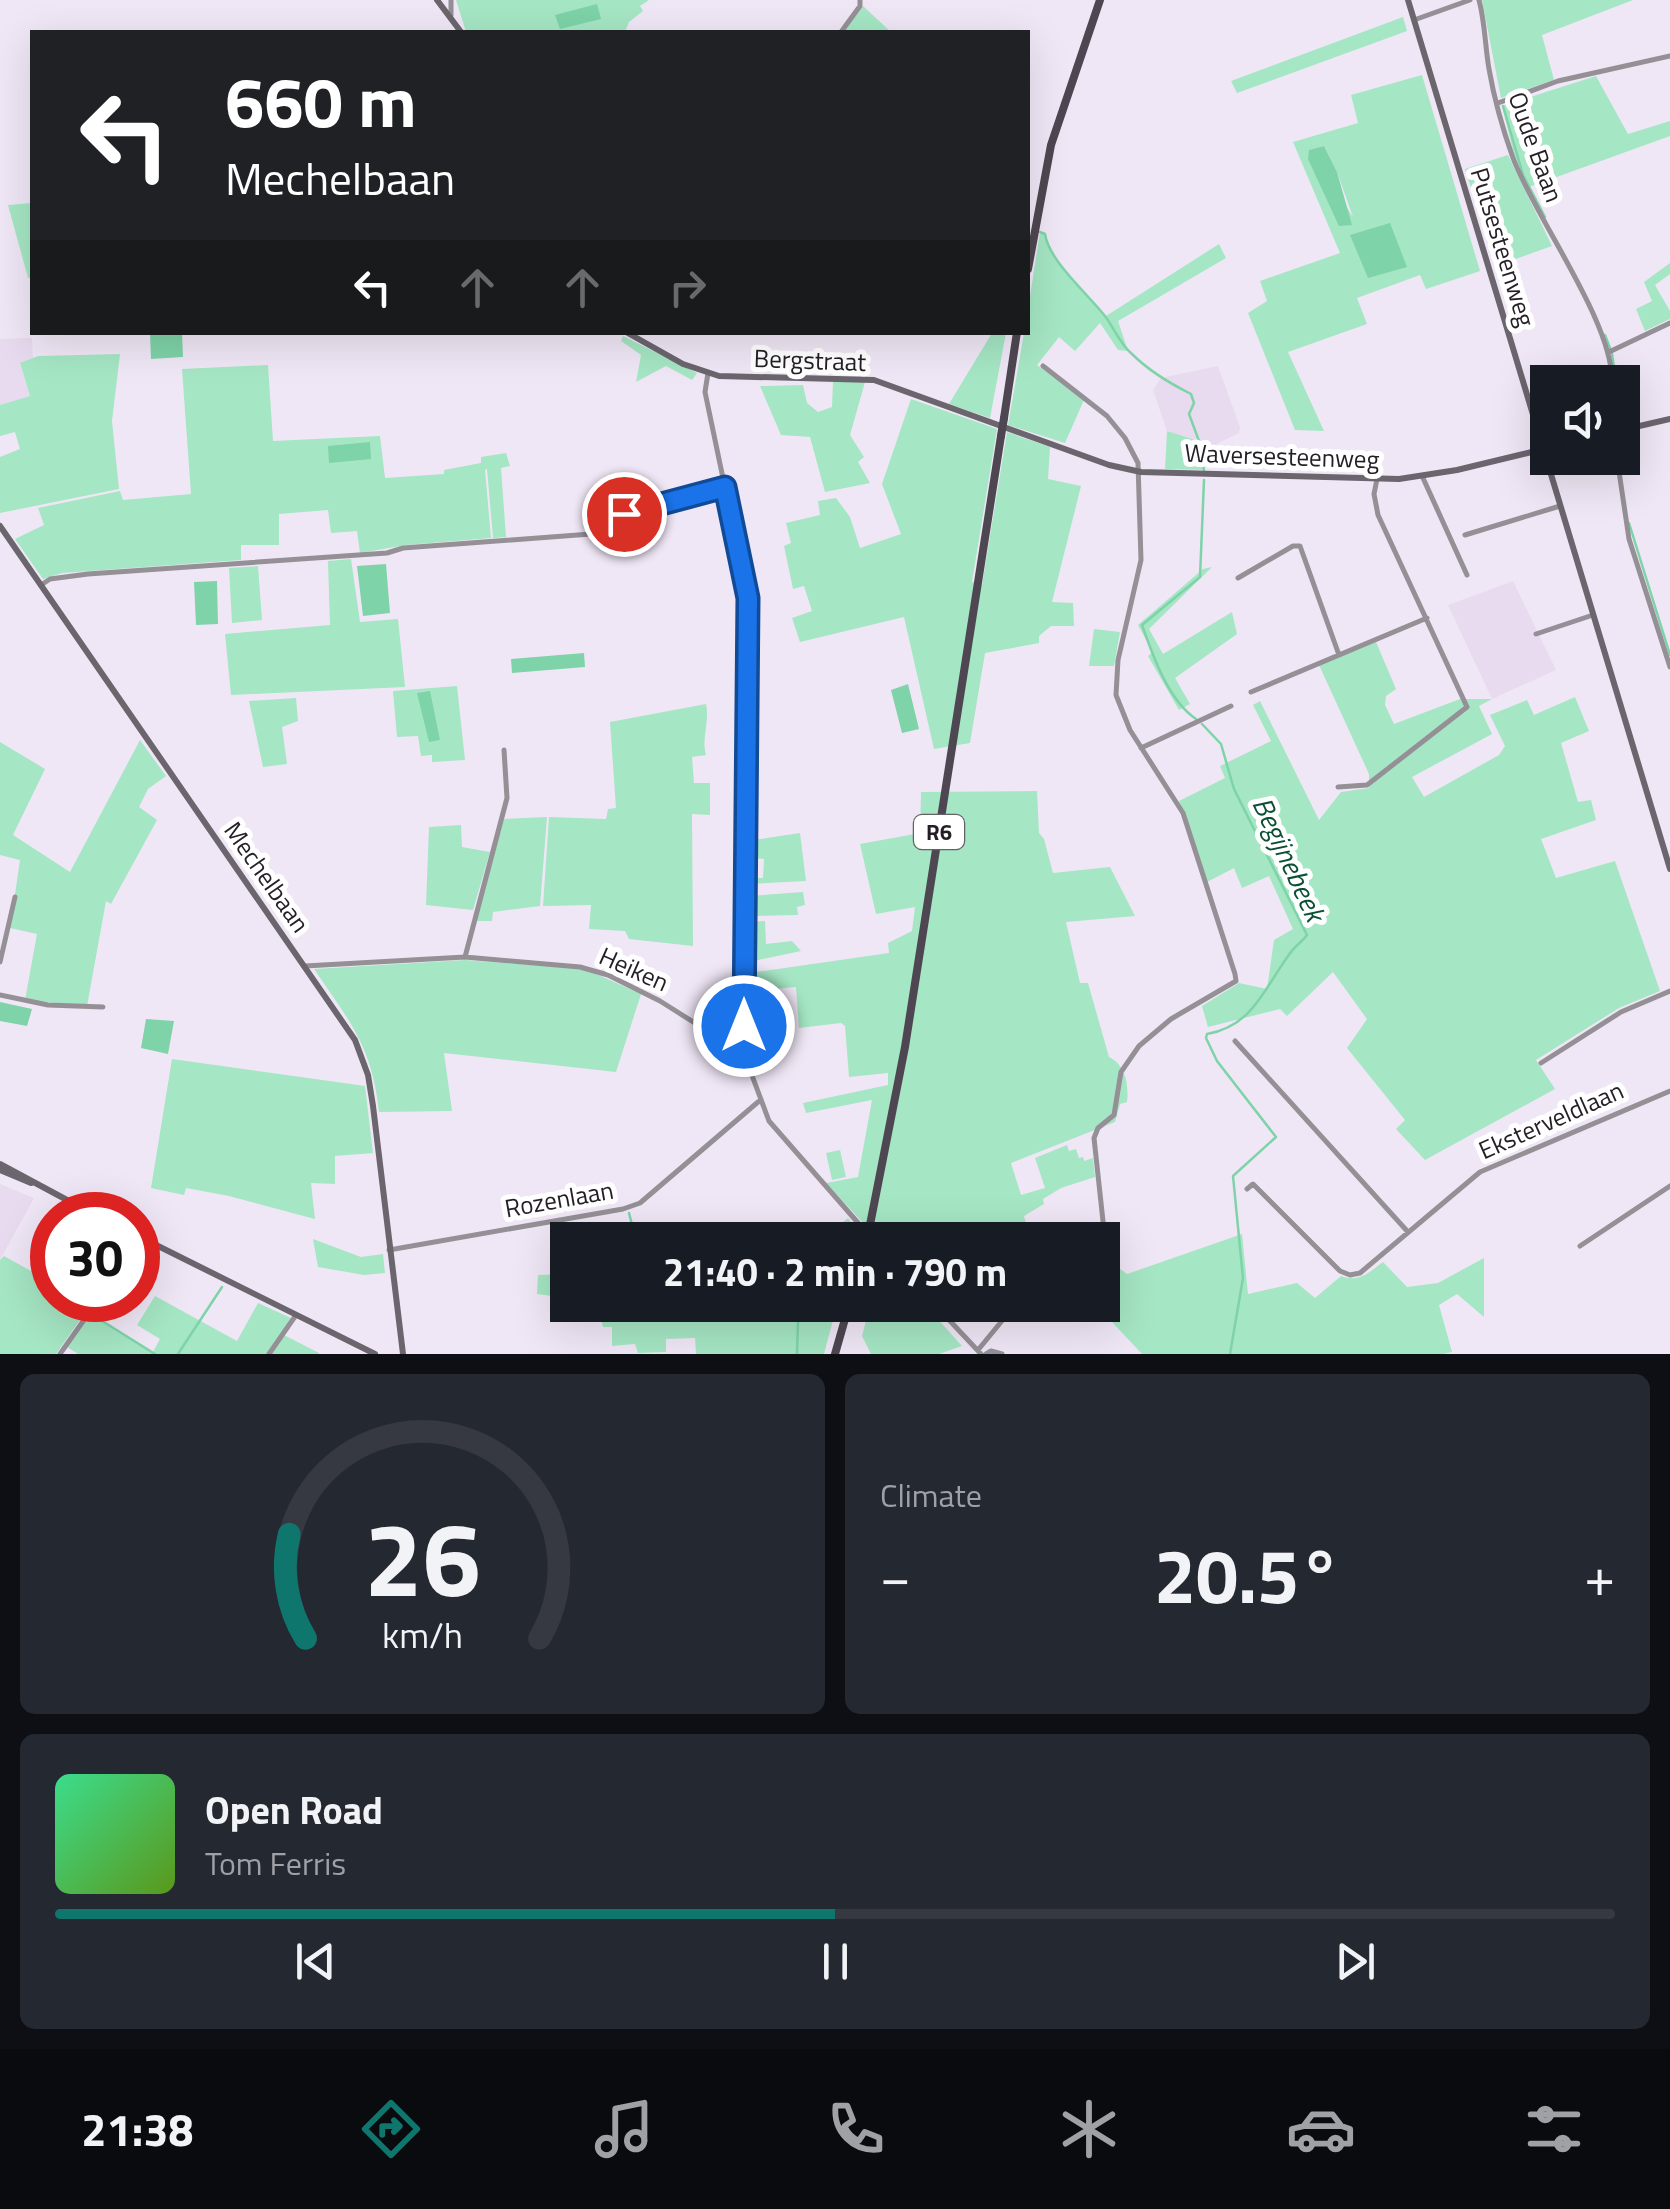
<!DOCTYPE html>
<html lang="en">
<head>
<meta charset="utf-8">
<style>
	body { margin:0; font-family:"Titillium Web",sans-serif; background:#242831; color:#f1f3f6; height:100vh; display:flex; flex-direction:column; font-size:38px; white-space:nowrap }
	* { box-sizing:border-box; margin:0 }
	p { font-size:32px; color:#9ea1a6 }
	.icon { flex:none; width:55px; height:55px; fill:none; stroke:currentColor; stroke-width:2; stroke-linecap:round; stroke-linejoin:round }
	.map { position:relative; height:1354px; overflow:hidden }
	.drawer { display:flex; flex-direction:column; gap:20px; padding:20px; background:#0d0f14; flex:1 }
	.drawer>* { flex:none }
	.guide { position:absolute; left:30px; top:30px; width:1000px; height:305px; border-radius:0px; box-shadow:0 10px 40px #0002; background:#202124; color:#fff; overflow:hidden }
	.buttons { position:absolute; left:1530px; top:365px; display:grid; gap:20px }
	.buttons a { display:grid; place-items:center; width:110px; height:110px; border-radius:0px; background:#171b24; box-shadow:0 10px 40px #0002; font-size:50px }
	.speed { position:absolute; left:30px; top:1192px; display:flex; gap:20px; font-size:50px; font-weight:700; text-align:center }
	.speed>* { display:grid; place-content:center; width:130px; height:130px; border-radius:50%; background:#171b24; box-shadow:0 10px 40px #0002; line-height:1 }
	.speed .limit { border:15px solid #d22; background:#fff; color:#111 }
	.pin { position:absolute; display:grid; place-items:center; width:85px; height:85px; color:#fff; margin:-42px; border:5px solid #fff; border-radius:50%; box-shadow:0 2px 10px #0007 }
	.me { position:absolute; width:110px; margin:-55px; rotate:0deg; stroke-linejoin:round; filter:drop-shadow(0 0 8px #0008) }
	.turn { display:flex; align-items:center; gap:35px; height:210px; padding:0 30px; font-size:45px }
	.turn .icon { width:130px; height:130px; stroke-width:2.5 }
	.turn b { display:block; font-size:70px; line-height:85px }
	.lanes { display:flex; align-items:center; height:95px; padding:0 30px; background:#0003; justify-content:center; gap:50px; direction:ltr }
	.lanes .off { opacity:.35 }
	.big { font-size:75px; font-weight:700; line-height:1.1 }
	.drawer .card { flex:1; display:flex; flex-direction:column; justify-content:center; gap:15px; min-width:0; padding:0 35px; border-radius:15px; background:#242831 }
	.drawer .dial { align-items:center; gap:0 }
	.dial svg { height:260px; overflow:visible; fill:none; stroke:#363941; stroke-width:7; stroke-linecap:round; text-anchor:middle }
	.dial text { fill:#f1f3f6; stroke:none }
	.song { display:flex; align-items:center; gap:30px }
	.cover { width:120px; height:120px; border-radius:15px; background:linear-gradient(135deg,hsl(150 70% 55%),hsl(90 70% 35%)) }
	.played { height:10px; border-radius:5px; background:linear-gradient(90deg,#0f766e 50%,#363941 50%) }
	.keys { display:flex; justify-content:space-around; direction:ltr }
	.heat { display:flex; justify-content:space-between; align-items:center; font-size:55px; direction:ltr }
	.drawer .tiles { flex:1; display:grid; gap:20px; grid-template-columns:1fr 1fr }
	.card:last-child { grid-column:span 2 }
	.trip { position:absolute; left:550px; top:1222px; width:570px; height:100px; border-radius:0px; background:#171b24; box-shadow:0 10px 40px #0002; font-weight:700; line-height:100px; text-align:center }
	.tab-bar { display:flex; height:160px; justify-content:space-around; align-items:center; background:#090b0e; color:#9ea1a6 }
	.tab-bar .icon { width:70px; height:70px }
	.tab-bar .on { color:#0f766e }
	.tab-bar b { font-size:45px; color:#f1f3f6 }
	.map>svg:first-child { display:block }
	.built { fill:#e8daef }
	.green { fill:#a5e6c4; fill-rule:evenodd }
	.water { fill:#7ed3a8 }
	.lines { fill:none; stroke-linecap:round; stroke-linejoin:round }
	.stream { stroke:#7ed3a8; stroke-width:2.5 }
	.street { stroke:#949096; stroke-width:5 }
	.secondary { stroke:#6b656e; stroke-width:6 }
	.primary { stroke:#4e4751; stroke-width:8 }
	.primary-bridge { stroke:#4e4751; stroke-width:8 }
	.route-casing { stroke:#114b97; stroke-width:25 }
	.route { stroke:#1a73e8; stroke-width:18 }
	.labels { text-anchor:middle; stroke-width:10; stroke-linejoin:round; paint-order:stroke }
	.shield { fill:#fff; stroke:#656266; stroke-width:2.5 }
	.shield-label { font-size:22px; font-weight:bold; fill:#231f25 }
	.street-label { font-size:25px; fill:#231f25; stroke:#fff }
	.water-label { font-size:28px; font-style:italic; fill:#0b5035; stroke:#fff }
</style>
</head>
<body>
<div class="map">
<svg width="1670" height="1354" viewBox="0 0 1670 1354">
	<rect width="100%" height="100%" fill="#f0e7f6"/>
	<path class="built" d="M 32,338 L 33,360 L 20,364 L 30,396 L 0,405 L 0,339 Z
		M 1218,366 L 1240,427 L 1239,433 L 1208,448 L 1199,441 L 1167,431 L 1153,390 L 1161,378 Z
		M 1513,581 L 1556,670 L 1492,699 L 1448,605 Z
		M 0,1184 L 34,1198 L 0,1260 Z"/>
	<path class="green" d="M 456,0 L 649,0 L 640,6 L 643,11 L 629,22 L 625,32 L 466,32 Z
		M 1482,0 L 1633,0 L 1542,35 L 1554,80 L 1501,98 Z
		M 863,6 L 891,32 L 843,32 Z
		M 1403,17 L 1407,31 L 1237,93 L 1231,81 Z
		M 1422,75 L 1480,271 L 1426,289 L 1420,275 L 1357,298 L 1367,324 L 1288,352 L 1324,431 L 1295,430 L 1248,313 L 1267,301 L 1260,281 L 1340,253 L 1293,142 L 1358,123 L 1351,95 ZM 1324,146 L 1337,172 L 1353,217 L 1310,150 Z
		M 1596,76 L 1628,134 L 1670,121 L 1670,136 L 1529,187 L 1515,158 L 1502,106 Z
		M 1508,155 L 1552,246 L 1496,266 L 1465,169 Z
		M 32,203 L 32,278 L 28,278 L 8,205 Z
		M 1040,232 L 1045,234 C 1048,259 1088,297 1106,316 L 1219,244 L 1226,258 L 1118,321 L 1128,351 L 1118,350 L 1100,323 L 1075,351 L 1059,337 L 1037,365 L 1084,400 L 1065,443 L 1008,425 L 1024,333 L 1028,332 L 1028,309 Z
		M 1670,263 L 1670,274 L 1655,285 L 1670,311 L 1670,319 L 1645,331 L 1636,309 L 1652,301 L 1644,282 Z
		M 992,333 L 1006,333 L 990,418 L 949,404 Z
		M 623,336 L 697,373 L 692,380 L 666,366 L 636,382 L 641,355 L 621,341 Z
		M 120,354 L 112,421 L 119,489 L 0,513 L 0,457 L 20,449 L 15,432 L 0,436 L 0,405 L 30,396 L 20,363 L 38,356 Z
		M 268,365 L 273,441 L 380,436 L 385,478 L 444,474 L 444,470 L 481,463 L 481,457 L 506,453 L 510,466 L 501,468 L 506,537 L 493,538 L 487,469 L 485,470 L 491,538 L 406,545 L 360,553 L 357,531 L 331,533 L 328,510 L 279,514 L 279,545 L 241,545 L 241,560 L 62,573 L 43,579 L 15,539 L 44,525 L 38,508 L 120,491 L 123,500 L 191,494 L 182,369 Z
		M 833,381 L 865,382 L 850,435 L 864,457 L 858,462 L 870,483 L 825,492 L 810,437 L 781,435 L 760,386 L 803,385 L 807,403 L 818,412 L 832,407 Z
		M 911,399 L 997,429 L 972,582 L 982,585 L 1007,432 L 1050,447 L 1048,479 L 1081,486 L 1052,602 L 1073,603 L 1074,626 L 1051,626 L 1039,636 L 1039,643 L 985,653 L 970,743 L 934,749 L 904,617 L 800,642 L 792,618 L 812,611 L 804,586 L 793,589 L 784,546 L 791,543 L 786,523 L 820,515 L 818,501 L 836,498 L 850,517 L 860,548 L 901,534 L 882,484 Z
		M 1167,431 L 1199,441 L 1204,470 L 1165,469 Z
		M 351,559 L 360,622 L 398,619 L 405,687 L 231,695 L 225,634 L 330,625 L 328,561 Z
		M 258,566 L 262,620 L 232,623 L 229,568 Z
		M 1212,567 L 1149,629 L 1163,654 L 1232,612 L 1237,634 L 1175,678 L 1190,704 L 1179,710 L 1148,656 L 1153,652 L 1138,625 L 1203,569 Z
		M 1094,629 L 1120,632 L 1114,666 L 1089,666 Z
		M 1376,642 L 1396,689 L 1386,696 L 1385,705 L 1394,724 L 1460,699 L 1492,699 L 1479,706 L 1492,734 L 1412,777 L 1424,797 L 1499,755 L 1505,746 L 1490,715 L 1527,700 L 1534,715 L 1575,697 L 1589,731 L 1561,743 L 1578,802 L 1591,800 L 1596,820 L 1541,839 L 1556,878 L 1615,861 L 1660,991 L 1619,1008 L 1536,1060 L 1555,1089 L 1425,1160 L 1396,1129 L 1405,1120 L 1347,1048 L 1367,1019 L 1333,972 L 1287,1016 L 1280,1009 L 1208,1027 L 1202,1006 L 1239,983 L 1267,989 L 1274,940 L 1293,929 L 1269,876 L 1242,888 L 1234,868 L 1207,882 L 1179,801 L 1225,778 L 1220,766 L 1271,741 L 1253,705 L 1260,701 L 1319,820 L 1341,792 L 1369,788 L 1369,774 L 1319,665 Z
		M 457,686 L 465,760 L 432,762 L 432,755 L 421,756 L 418,736 L 397,737 L 393,691 Z
		M 296,698 L 298,721 L 282,727 L 287,764 L 263,767 L 249,701 Z
		M 706,704 C 710,722 701,739 706,755 L 692,757 L 694,783 L 710,783 L 710,815 L 692,814 L 693,946 L 629,939 L 625,931 L 589,929 L 591,905 L 543,906 L 549,817 L 606,819 L 608,809 L 616,808 L 610,722 Z
		M 140,740 L 166,776 L 148,789 L 139,807 L 157,820 L 111,904 L 106,901 L 87,1006 L 25,1000 L 37,934 L 10,928 L 20,860 L 0,855 L 0,742 L 45,769 L 13,835 L 70,872 Z
		M 1037,791 L 1039,833 L 1044,839 L 1053,873 L 1110,867 L 1135,916 L 1066,922 L 1080,983 L 1088,983 L 1109,1057 C 1126,1065 1129,1086 1127,1102 L 1120,1104 L 1115,1122 L 1011,1163 L 1021,1195 L 1045,1188 L 1035,1158 L 1067,1145 L 1069,1151 L 1076,1149 L 1079,1158 L 1083,1157 L 1084,1161 L 1093,1158 L 1095,1177 L 1061,1188 L 1043,1199 L 1044,1204 L 1024,1216 L 1031,1240 L 879,1240 L 826,1183 L 858,1177 L 872,1100 L 806,1113 L 803,1103 L 888,1085 L 888,1073 L 849,1077 L 845,1026 L 841,1023 L 799,1028 L 796,987 L 750,991 L 749,973 L 889,953 L 888,943 L 912,931 L 915,907 L 876,914 L 860,844 L 920,833 L 921,792 Z
		M 547,817 L 540,906 L 493,912 L 492,921 L 476,921 L 504,819 Z
		M 461,825 L 462,847 L 490,852 L 473,910 L 426,905 L 429,827 Z
		M 800,833 L 806,881 L 749,884 L 750,878 L 763,878 L 764,859 L 754,858 L 754,840 Z
		M 803,892 L 805,905 L 797,907 L 798,915 L 748,916 L 749,896 Z
		M 765,921 L 766,944 L 792,941 L 801,951 L 749,962 L 749,922 Z
		M 465,960 L 585,969 L 641,994 L 616,1072 L 444,1053 L 452,1111 L 379,1112 C 372,1046 350,1022 314,969 Z
		M 172,1059 L 365,1086 L 373,1153 L 335,1156 L 335,1184 L 311,1183 L 315,1219 L 229,1196 L 186,1188 L 184,1195 L 151,1188 Z
		M 840,1150 L 846,1177 L 832,1180 L 826,1153 Z
		M 848,1218 L 858,1232 L 856,1240 L 822,1240 Z
		M 1242,1234 L 1248,1294 L 1297,1283 L 1315,1298 L 1341,1276 C 1360,1283 1369,1272 1383,1262 L 1407,1287 L 1438,1283 L 1484,1258 L 1484,1317 L 1457,1294 L 1439,1305 L 1452,1352 L 1443,1354 L 1142,1354 L 1096,1305 L 1102,1305 L 1103,1265 L 1107,1259 L 1127,1274 Z
		M 313,1239 L 361,1257 L 383,1254 L 385,1273 L 364,1275 L 318,1267 Z
		M 4,1256 L 31,1271 L 40,1259 L 52,1266 L 52,1300 L 94,1300 L 56,1354 L 0,1354 L 0,1260 Z
		M 567,1274 L 567,1298 L 537,1294 L 538,1275 Z
		M 155,1296 L 237,1341 L 258,1303 L 291,1318 L 267,1354 L 78,1354 L 67,1347 L 89,1313 L 153,1352 L 160,1339 L 137,1325 Z
		M 597,1305 L 837,1305 L 824,1354 L 696,1354 L 695,1338 L 666,1339 L 666,1352 L 638,1353 L 635,1344 L 612,1346 L 612,1327 L 603,1327 Z
		M 870,1305 L 925,1305 L 962,1346 L 939,1354 L 871,1354 L 862,1336 Z
		M 284,1335 L 319,1353 L 319,1354 L 271,1354 Z"/>
	<path class="water" d="M 597,4 L 601,19 L 560,29 L 555,15 Z
		M 1324,146 L 1337,172 L 1352,225 L 1339,226 L 1308,159 L 1309,150 Z
		M 1390,223 L 1407,267 L 1368,278 L 1350,235 Z
		M 150,333 L 182,333 L 183,357 L 151,359 Z
		M 370,442 L 371,459 L 329,463 L 328,446 Z
		M 386,564 L 390,613 L 363,616 L 357,566 Z
		M 217,581 L 218,624 L 196,625 L 194,582 Z
		M 584,653 L 585,667 L 512,673 L 511,659 Z
		M 908,684 L 919,729 L 902,733 L 891,690 Z
		M 430,691 L 440,740 L 429,742 L 417,693 Z
		M 0,1002 L 32,1009 L 27,1026 L 0,1021 Z
		M 146,1019 L 174,1021 L 168,1054 L 141,1048 Z"/>
	<g class="lines">
		<path class="stream" d="M 1503,106 L 1523,175 L 1545,217
			M 1028,229 L 1029,230
			M 1040,232 L 1045,234 C 1049,261 1087,293 1105,316 C 1114,328 1120,344 1132,354 C 1149,371 1169,383 1191,394 L 1194,403 L 1189,414 L 1199,441 L 1204,470
			M 1605,335 L 1610,348
			M 1612,354 L 1616,382
			M 1629,523 L 1670,655
			M 1196,719 C 1168,700 1153,656 1142,625 L 1200,577 L 1204,480
			M 1202,724 L 1221,744 L 1234,789 L 1307,935 C 1303,941 1296,945 1291,952 C 1265,986 1254,1026 1207,1034 L 1206,1038 L 1217,1061 L 1276,1137 L 1233,1176 L 1243,1278 L 1230,1354
			M 629,1213 L 636,1240
			M 780,1305 L 798,1322 L 797,1354
			M 91,1314 L 155,1354
			M 178,1354 L 222,1287"/>
		<path class="street" d="M 1479,0 C 1485,22 1485,46 1489,69 C 1494,98 1503,130 1513,158 C 1537,221 1613,322 1612,382
			M 451,15 L 451,0
			M 1414,20 L 1470,0
			M 841,32 L 860,6 L 860,0
			M 1498,103 L 1558,81 L 1670,56
			M 1609,352 L 1670,323
			M 1043,366 L 1107,416 L 1125,438 L 1138,463 L 1141,560 L 1118,660 L 1116,695 L 1130,730 L 1183,813 L 1235,974 L 1236,981 L 1171,1019 L 1139,1046 L 1121,1072 L 1114,1115 L 1098,1128 L 1094,1138 L 1106,1249 L 1102,1258
			M 708,373 L 705,392 L 748,598 L 744,1054
			M 1617,458 L 1629,539 L 1670,667
			M 1423,478 L 1467,575
			M 1465,535 L 1560,506
			M 1238,578 L 1293,546 L 1300,546 L 1339,655
			M 41,585 L 50,579 L 88,574 L 387,553 L 403,548 L 604,533 L 612,531 L 624,514 L 725,487
			M 1536,634 L 1593,615
			M 1251,692 L 1427,618
			M 1141,748 L 1231,706
			M 1338,787 L 1367,785 L 1467,707 L 1378,515 L 1374,494 L 1377,479
			M 465,957 L 507,798 L 504,750
			M 0,962 L 15,897
			M 305,966 L 465,957 L 580,967 L 608,975 L 660,1001 L 744,1054 L 769,1121 L 859,1224
			M 0,995 L 48,1005 L 103,1007
			M 1235,1041 L 1408,1232
			M 1541,1063 L 1621,1012 L 1670,991
			M 1247,1189 L 1253,1184 L 1340,1271 L 1350,1275 L 1360,1273 L 1480,1172 L 1670,1091
			M 1580,1246 L 1670,1186
			M 389,1250 L 623,1209 L 640,1203 L 758,1102
			M 935,1305 L 981,1354
			M 978,1350 L 1015,1305
			M 60,1354 L 98,1300
			M 269,1354 L 296,1315
			M 986,1354 L 991,1351 L 1002,1354"/>
		<path class="secondary" d="M 437,0 L 461,32
			M 1408,0 L 1670,869
			M 626,332 L 683,364 L 719,376 L 874,380 L 1109,465 L 1141,472 L 1399,479 L 1457,470 L 1548,448
			M 1622,430 L 1670,419
			M 0,526 L 355,1040 L 368,1075 L 373,1106 L 403,1354
			M 0,1164 L 95,1215
			M 0,1170 L 31,1183
			M 138,1236 L 375,1354"/>
		<path class="primary" d="M 1028,269 L 1051,145 L 1100,0
			M 1004,418 L 1017,332
			M 867,1240 L 905,1047 L 1001,436
			M 835,1354 L 849,1305"/>
		<path class="primary-bridge" d="M 1001,436 L 1004,418"/>
	</g>
	<g class="lines">
		<defs>
			<path id="route" d="M 624,514 L 725,487 L 748,598 L 744,1026"/>
		</defs>
		<use href="#route" class="route-casing"/>
		<use href="#route" class="route"/>
	</g>
	<g class="labels">
		<rect class="shield" x="914" y="815" width="50" height="34" rx="8"/>
		<g class="shield-label">
			<text x="939" y="840">R6</text>
		</g>
		<g class="street-label">
			<text transform="translate(1536 147) rotate(70)" y="9">Oude Baan</text>
			<text transform="translate(1503 247) rotate(73)" y="9">Putsesteenweg</text>
			<text transform="translate(810 360) rotate(2)" y="9">Bergstraat</text>
			<text transform="translate(1282 456) rotate(2)" y="9">Waversesteenweg</text>
			<text transform="translate(267 877) rotate(55)" y="9">Mechelbaan</text>
			<text transform="translate(634 969) rotate(24)" y="9">Heiken</text>
			<text transform="translate(1551 1120) rotate(-24)" y="9">Eksterveldlaan</text>
			<text transform="translate(559 1199) rotate(-10)" y="9">Rozenlaan</text>
		</g>
		<g class="water-label">
			<text transform="translate(1289 859) rotate(65)" y="10">Begijnebeek</text>
		</g>
	</g>
</svg>
<div class="buttons">
<a><svg class="icon" aria-label="sound" viewBox="0 0 24 24"><path d="M4 9h4l5-4v14l-5-4H4zM17 9q2 3 0 6"/></svg></a>
</div>
<div class="speed"><div class="limit">30</div></div>
<div class="pin" style="left:624px;top:514px;background:#d93025"><svg class="icon" aria-label="arrive" viewBox="0 0 24 24"><path d="M6 21V4h12l-3 4 3 4H6"/></svg></div>
<svg class="me" style="left:744px;top:1026px" viewBox="-20 -20 40 40"><circle r="17" fill="#1a73e8" stroke="#fff" stroke-width="3"/><path d="M0-11L8 9 0 5-8 9z" fill="#fff"/></svg>
<div class="trip">21:40 · 2 min · 790 m</div>
<div class="guide">
<div class="turn"><svg class="icon" aria-label="left" viewBox="0 0 24 24"><path d="M17 20v-9H6M10 6l-5 5 5 5"/></svg><div><b>660 m</b>Mechelbaan</div></div>
<div class="lanes"><svg class="icon" aria-label="left" viewBox="0 0 24 24"><path d="M17 20v-9H6M10 6l-5 5 5 5"/></svg><svg class="icon off" aria-label="ahead" viewBox="0 0 24 24"><path d="M12 20V5M6 11l6-6 6 6"/></svg><svg class="icon off" aria-label="ahead" viewBox="0 0 24 24"><path d="M12 20V5M6 11l6-6 6 6"/></svg><svg class="icon off" aria-label="right" viewBox="0 0 24 24"><path d="M7 20v-9h11M14 6l5 5-5 5"/></svg></div>
</div>
</div>
<section class="drawer">
<div class="tiles">
<div class="card dial"><svg viewBox="0 0 100 80">
<path d="M14 69A42 42 0 1 1 86 69"/>
<path d="M14 69A42 42 0 0 1 9 37" stroke="#0f766e"/>
<text x="50" y="56" font-size="32" font-weight="700">26</text>
<text x="50" y="72" font-size="11">km/h</text>
</svg></div>
<div class="card"><p>Climate</p>
<div class="heat"><a>−</a><b class="big">20.5°</b><a>+</a></div>
</div>
<div class="card">
<div class="song"><i class="cover"></i><div><b>Open Road</b><p>Tom Ferris</p></div></div>
<div class="played"></div>
<div class="keys"><svg class="icon" aria-label="previous" viewBox="0 0 24 24"><path d="M18 5L8 12l10 7zM5 5v14"/></svg><svg class="icon" aria-label="pause" viewBox="0 0 24 24"><path d="M8 5v14M16 5v14"/></svg><svg class="icon" aria-label="next" viewBox="0 0 24 24"><path d="M6 5l10 7-10 7zM19 5v14"/></svg></div>
</div>
</div>
</section>
<nav class="tab-bar">
<b>21:38</b>
<svg class="icon on" aria-label="directions" viewBox="0 0 24 24"><path d="M12 3l9 9-9 9-9-9zM9 14v-3h6M13 9l2 2-2 2"/></svg>
<svg class="icon" aria-label="music" viewBox="0 0 24 24"><path d="M9 18V5l10-2v13"/><circle cx="6" cy="18" r="3"/><circle cx="16" cy="16" r="3"/></svg>
<svg class="icon" aria-label="phone" viewBox="0 0 24 24"><path d="M5 4h4l2 5-3 2q2 4 5 5l2-3 5 2v4C11 20 4 13 5 4z"/></svg>
<svg class="icon" aria-label="climate" viewBox="0 0 24 24"><path d="M12 3v18M4 7l16 10M4 17L20 7"/></svg>
<svg class="icon" aria-label="car" viewBox="0 0 24 24"><path d="M5 17H2v-5l4-1 3-4h7l3 4 3 1v5h-3M9 17h6M6 11h13"/><circle cx="7" cy="17" r="2"/><circle cx="17" cy="17" r="2"/></svg>
<svg class="icon" aria-label="filters" viewBox="0 0 24 24"><path d="M4 7h16M4 17h16"/><circle cx="9" cy="7" r="2"/><circle cx="15" cy="17" r="2"/></svg>
</nav>
</body>
</html>
